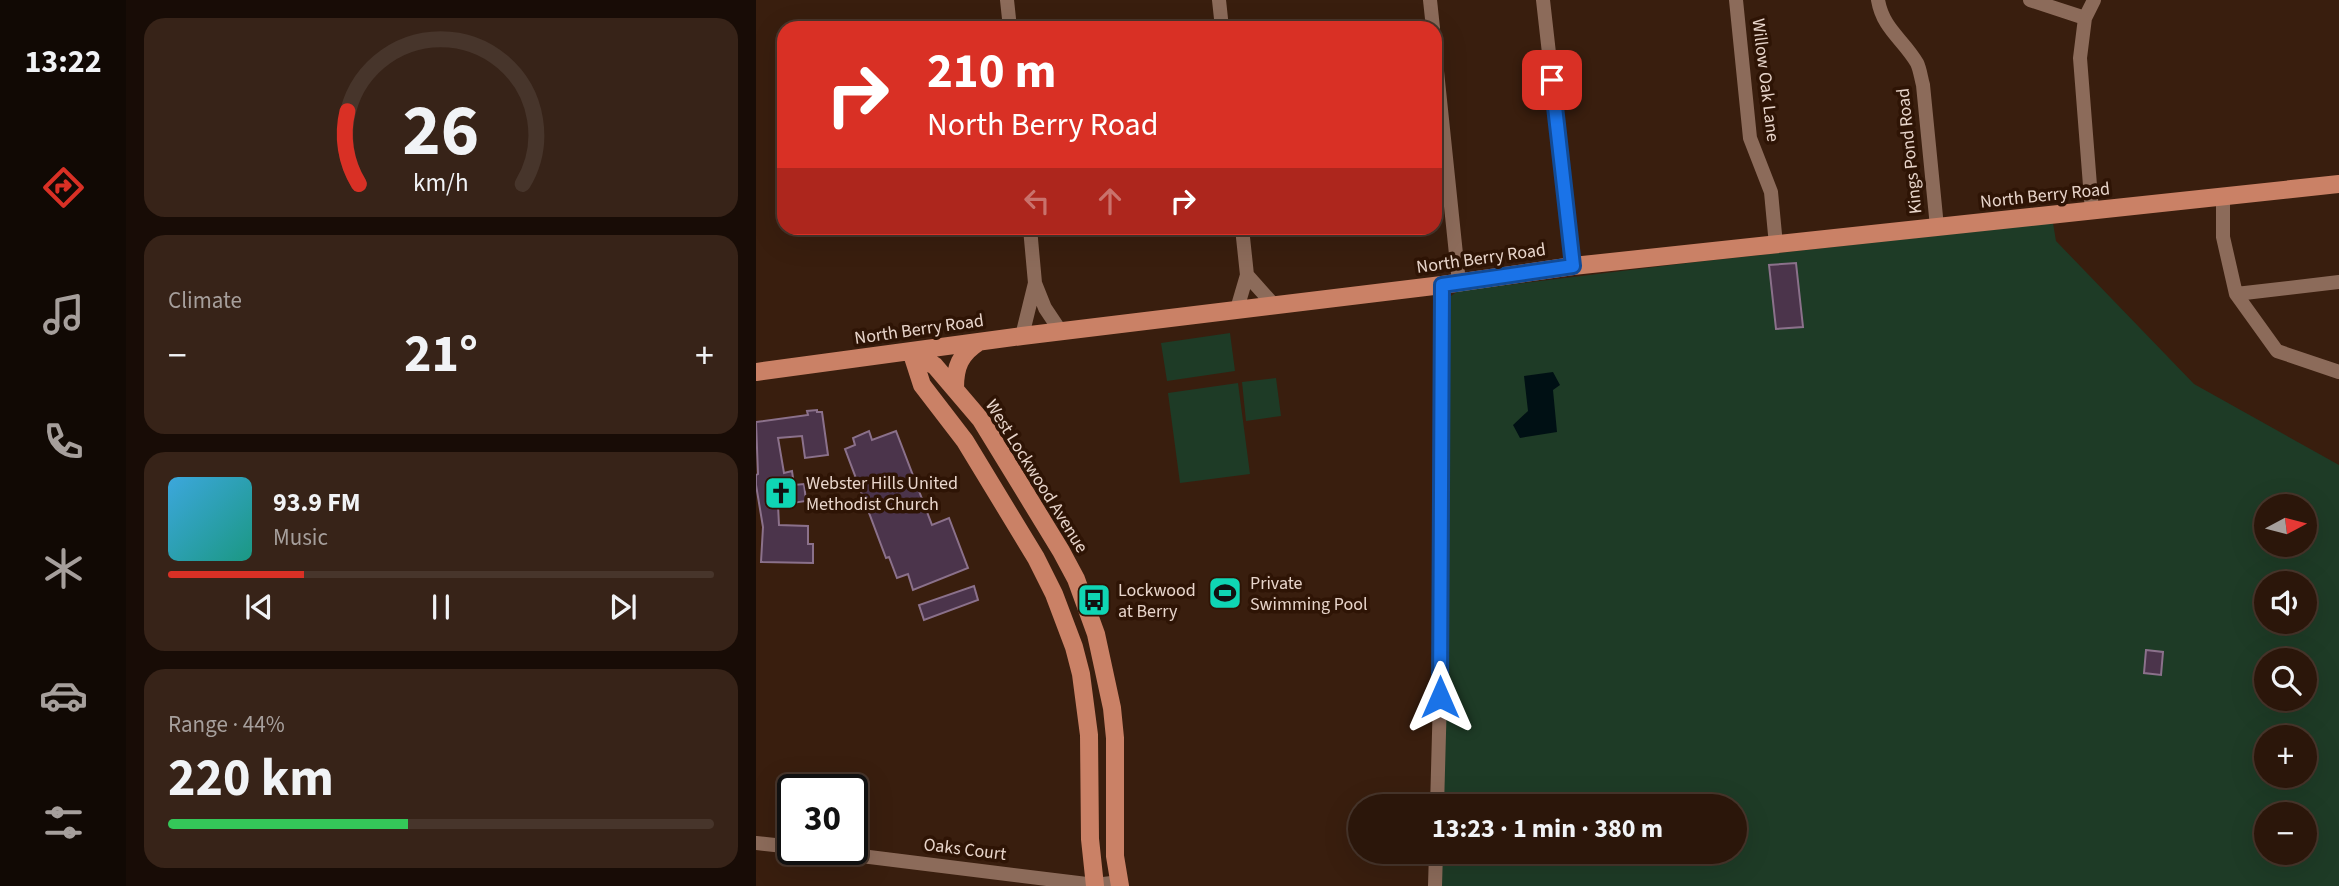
<!DOCTYPE html>
<html lang="en">
<head>
<meta charset="utf-8">
<style>
	body { margin:0; font-family:"Source Sans 3",sans-serif; background:#372318; color:#f1f3f6; height:100vh; display:flex; flex-direction:column; font-size:26px; white-space:nowrap }
	* { box-sizing:border-box; margin:0 }
	p { font-size:23px; color:#a69f9c }
	.icon { flex:none; width:38px; height:38px; fill:none; stroke:currentColor; stroke-width:2; stroke-linecap:round; stroke-linejoin:round }
	.map { position:relative; flex:1; overflow:hidden }
	.side { display:flex; flex-direction:column; gap:18px; padding:18px; background:#180c06; width:630px }
	.side>* { flex:none }
	.hud { position:absolute; left:21px; top:21px; width:665px; height:214px; border-radius:21px; box-shadow:0 7px 28px #0002,0 0 0 2px #47352b; background:#d93025; color:#fff; overflow:hidden }
	.needle { width:46px; rotate:83deg }
	.controls { position:absolute; left:1498px; top:494px; display:grid; gap:14px }
	.controls a { display:grid; place-items:center; width:63px; height:63px; border-radius:50%; background:#2b160a; box-shadow:0 7px 28px #0002,0 0 0 2px #47352b; font-size:35px }
	.speed { position:absolute; left:21px; top:774px; display:flex; gap:14px; font-size:35px; font-weight:700; text-align:center }
	.speed>* { display:grid; place-content:center; width:91px; height:91px; border-radius:50%; background:#2b160a; box-shadow:0 7px 28px #0002,0 0 0 2px #47352b; line-height:1 }
	.speed .limit { border:4px solid #111; border-radius:10px; background:#fff; color:#111 }
	.pin { position:absolute; display:grid; place-items:center; width:60px; height:60px; color:#fff; margin:-30px; border-radius:14px; box-shadow:0 4px 10px #0006 }
	.me { position:absolute; width:77px; margin:-38px; rotate:0deg; stroke-linejoin:round; filter:drop-shadow(0 0 5px #0008) }
	.turn { display:flex; align-items:center; gap:24px; height:147px; padding:0 35px; font-size:32px }
	.turn .icon { width:91px; height:91px; stroke-width:2.5 }
	.turn b { display:block; font-size:49px; line-height:60px }
	.lanes { display:flex; align-items:center; height:66px; padding:0 35px; background:#0003; justify-content:center; gap:35px; direction:ltr }
	.lanes .off { opacity:.35 }
	.big { font-size:52px; font-weight:700; line-height:1.1 }
	.side .tile { flex:1; display:flex; flex-direction:column; justify-content:center; gap:10px; min-width:0; padding:0 24px; border-radius:21px; background:#372318 }
	.side .dial { align-items:center; gap:0 }
	.dial svg { height:182px; overflow:visible; fill:none; stroke:#47352b; stroke-width:7; stroke-linecap:round; text-anchor:middle }
	.dial text { fill:#f1f3f6; stroke:none }
	.song { display:flex; align-items:center; gap:21px }
	.cover { width:84px; height:84px; border-radius:10px; background:linear-gradient(135deg,hsl(200 70% 55%),hsl(170 70% 35%)) }
	.played { height:7px; border-radius:4px; background:linear-gradient(90deg,#d93025 25%,#47352b 25%) }
	.keys { display:flex; justify-content:space-around; direction:ltr }
	.heat { display:flex; justify-content:space-between; align-items:center; font-size:38px; direction:ltr }
	.charge { height:10px; border-radius:5px; background:linear-gradient(90deg,#34c759 44%,#47352b 0) }
	.trip { position:absolute; left:592px; top:794px; width:399px; height:70px; border-radius:35px; background:#2b160a; box-shadow:0 7px 28px #0002,0 0 0 2px #47352b; font-weight:700; line-height:70px; text-align:center }
	main { display:flex; flex:1; min-height:0 }
	.tab-bar { display:flex; flex-direction:column; width:126px; justify-content:space-around; align-items:center; background:#110904; color:#a69f9c }
	.tab-bar .icon { width:49px; height:49px }
	.tab-bar .selected { color:#d93025 }
	.tab-bar b { font-size:32px; color:#f1f3f6 }
	.map>svg:first-child { display:block }
	.green { fill:#1e3b26; fill-rule:evenodd }
	.water { fill:#001014 }
	.building { fill:#4b344b; stroke:#8b718b; stroke-width:2 }
	.lines { fill:none; stroke-linecap:round; stroke-linejoin:round }
	.minor { stroke:#8c6b5a; stroke-width:14 }
	.major { stroke:#ca8166; stroke-width:18 }
	.route-casing { stroke:#114b97; stroke-width:18 }
	.route { stroke:#1a73e8; stroke-width:12 }
	.labels { text-anchor:middle; stroke-width:7; stroke-linejoin:round; paint-order:stroke }
	.street-label { font-size:18px; fill:#e8d5cb; stroke:#2e1405 }
	.poi-label { font-size:18px; fill:#e8d5cb; stroke:#2e1405; text-anchor:start }
</style>
</head>
<body>
<main>
<nav class="tab-bar">
<b>13:22</b>
<svg class="icon selected" aria-label="directions" viewBox="0 0 24 24"><path d="M12 3l9 9-9 9-9-9zM9 14v-3h6M13 9l2 2-2 2"/></svg>
<svg class="icon" aria-label="music" viewBox="0 0 24 24"><path d="M9 18V5l10-2v13"/><circle cx="6" cy="18" r="3"/><circle cx="16" cy="16" r="3"/></svg>
<svg class="icon" aria-label="phone" viewBox="0 0 24 24"><path d="M5 4h4l2 5-3 2q2 4 5 5l2-3 5 2v4C11 20 4 13 5 4z"/></svg>
<svg class="icon" aria-label="climate" viewBox="0 0 24 24"><path d="M12 3v18M4 7l16 10M4 17L20 7"/></svg>
<svg class="icon" aria-label="car" viewBox="0 0 24 24"><path d="M5 17H2v-5l4-1 3-4h7l3 4 3 1v5h-3M9 17h6M6 11h13"/><circle cx="7" cy="17" r="2"/><circle cx="17" cy="17" r="2"/></svg>
<svg class="icon" aria-label="filters" viewBox="0 0 24 24"><path d="M4 7h16M4 17h16"/><circle cx="9" cy="7" r="2"/><circle cx="15" cy="17" r="2"/></svg>
</nav>
<section class="side">
<div class="tile dial"><svg viewBox="0 0 100 80">
<path d="M14 69A42 42 0 1 1 86 69"/>
<path d="M14 69A42 42 0 0 1 9 37" stroke="#d93025"/>
<text x="50" y="56" font-size="32" font-weight="700">26</text>
<text x="50" y="72" font-size="11">km/h</text>
</svg></div>
<div class="tile"><p>Climate</p>
<div class="heat"><a>−</a><b class="big">21°</b><a>+</a></div>
</div>
<div class="tile">
<div class="song"><i class="cover"></i><div><b>93.9 FM</b><p>Music</p></div></div>
<div class="played"></div>
<div class="keys"><svg class="icon" aria-label="previous" viewBox="0 0 24 24"><path d="M18 5L8 12l10 7zM5 5v14"/></svg><svg class="icon" aria-label="pause" viewBox="0 0 24 24"><path d="M8 5v14M16 5v14"/></svg><svg class="icon" aria-label="next" viewBox="0 0 24 24"><path d="M6 5l10 7-10 7zM19 5v14"/></svg></div>
</div>
<div class="tile"><p>Range · 44%</p><b class="big">220 km</b><div class="charge"></div></div>
</section>
<div class="map">
<svg width="1583" height="886" viewBox="0 0 1583 886">
	<rect width="100%" height="100%" fill="#391e0e"/>
	<path class="green" d="M 1297,223 L 1300,241 L 1438,384 L 1583,465 L 1583,886 L 685,886 L 686,852 L 978,852 L 978,807 L 686,807 L 691,307 L 695,296 L 702,291 L 931,263 ZM 1510,506 L 1549,506 L 1549,544 L 1510,544 ZM 1510,583 L 1549,583 L 1549,621 L 1510,621 ZM 1510,660 L 1549,660 L 1549,698 L 1510,698 ZM 1510,737 L 1549,737 L 1549,775 L 1510,775 ZM 1510,814 L 1549,814 L 1549,852 L 1510,852 Z
		M 474,333 L 479,371 L 411,381 L 405,343 Z
		M 520,378 L 525,416 L 490,421 L 486,382 Z
		M 482,383 L 494,474 L 424,483 L 412,393 Z"/>
	<path class="water" d="M 797,372 L 804,385 L 797,390 L 801,432 L 764,438 L 757,425 L 772,411 L 768,376 Z"/>
	<path class="building" d="M 1040,263 L 1047,327 L 1020,329 L 1013,265 Z
		M 61,410 L 61,412 L 66,412 L 72,455 L 49,458 L 46,436 L 22,438 L 28,473 L 36,471 L 38,485 L 48,484 L 50,501 L 22,505 L 23,525 L 52,526 L 52,544 L 57,544 L 57,563 L 5,562 L 7,527 L 0,485 L 0,475 L 2,474 L 0,422 L 52,415 L 51,411 Z
		M 113,431 L 116,440 L 140,431 L 176,525 L 193,518 L 212,568 L 157,590 L 152,574 L 141,578 L 133,557 L 130,558 L 89,449 L 99,445 L 97,438 Z
		M 218,586 L 222,600 L 168,620 L 163,605 Z
		M 1390,650 L 1407,652 L 1405,675 L 1388,673 Z"/>
	<g class="lines">
		<path class="minor" d="M 251,0 L 254,28
			M 463,0 L 466,28
			M 674,0 L 677,28
			M 787,0 L 817,266
			M 980,0 L 994,138 L 1015,192 L 1020,245
			M 1122,0 C 1127,29 1147,39 1161,63 C 1164,69 1165,78 1167,85 L 1181,227
			M 1274,0 L 1329,18
			M 679,52 L 703,283
			M 1467,197 L 1467,237 L 1480,294
			M 1336,211 L 1324,58 L 1329,18 L 1338,0
			M 274,228 L 279,283
			M 486,228 L 491,275
			M 1583,282 L 1480,294 L 1521,351 L 1583,372
			M 481,309 L 491,275 L 517,304
			M 266,336 L 279,283 L 289,308 L 305,332
			M 681,807 L 684,697 L 686,285
			M 0,843 L 37,847
			M 49,849 L 339,885 L 364,882
			M 679,886 L 680,852"/>
		<path class="major" d="M 155,351 L 179,366 L 225,420 L 305,551 L 320,579 L 340,634 L 356,708 L 359,738 L 359,856 L 364,886
			M 155,351 L 166,385 L 209,441 L 280,558 L 298,594 L 318,647 L 325,674 L 333,735 L 334,839 L 339,886
			M 0,372 L 266,336 L 686,285 L 817,266 L 1583,184
			M 199,388 C 199,367 204,354 223,342"/>
	</g>
	<g class="lines">
		<defs>
			<path id="route" d="M 684,697 L 686,285 L 817,266 L 796,80"/>
		</defs>
		<use href="#route" class="route-casing"/>
		<use href="#route" class="route"/>
	</g>
	<defs>
		<symbol id="church-square" viewBox="-11 -11 22 22"><rect x="-9" y="-9" width="18" height="18" rx="4" fill="#0fd5b4" stroke="#2e1405"/><path d="M-1.2-6h2.4v3.5h3.3v2.4h-3.3V6h-2.4V-.1h-3.3v-2.4h3.3Z" fill="#111"/></symbol>
		<symbol id="stadium-square" viewBox="-11 -11 22 22"><rect x="-9" y="-9" width="18" height="18" rx="4" fill="#0fd5b4" stroke="#2e1405"/><path d="M0-5a6.5 5 0 1 0 0 10a6.5 5 0 1 0 0-10ZM-3.5-1.8h7v3.6h-7Z" fill="#111"/></symbol>
		<symbol id="bus-square" viewBox="-11 -11 22 22"><rect x="-9" y="-9" width="18" height="18" rx="4" fill="#0fd5b4" stroke="#2e1405"/><path d="M-5-6H5V4H4V6H2V4H-2V6H-4V4H-5ZM-3.5-4V0h7V-4ZM-3.5 1.2v1.5H-2V1.2ZM2 1.2v1.5H3.5V1.2Z" fill="#111"/></symbol>
	</defs>
	<g fill-rule="evenodd">
		<use href="#church-square" x="6" y="474" width="38" height="38"/>
		<use href="#stadium-square" x="450" y="574" width="38" height="38"/>
		<use href="#bus-square" x="319" y="581" width="38" height="38"/>
	</g>
	<g class="labels">
		<g class="street-label">
			<text transform="translate(1010 80) rotate(83)" y="6">Willow Oak Lane</text>
			<text transform="translate(1153 151) rotate(-96)" y="6">Kings Pond Road</text>
			<text transform="translate(1289 195) rotate(-6)" y="6">North Berry Road</text>
			<text transform="translate(725 258) rotate(-8)" y="6">North Berry Road</text>
			<text transform="translate(163 329) rotate(-8)" y="6">North Berry Road</text>
			<text transform="translate(281 476) rotate(58)" y="6">West Lockwood Avenue</text>
			<text transform="translate(209 849) rotate(7)" y="6">Oaks Court</text>
		</g>
		<g class="poi-label">
			<text x="50" y="489">Webster Hills United<tspan x="50" dy="21">Methodist Church</tspan></text>
			<text x="494" y="589">Private<tspan x="494" dy="21">Swimming Pool</tspan></text>
			<text x="362" y="596">Lockwood<tspan x="362" dy="21">at Berry</tspan></text>
		</g>
	</g>
</svg>
<div class="controls">
<a><svg class="needle" viewBox="-14 -14 28 28"><path d="M0-13l5 13h-10z" fill="#e53935"/><path d="M0 13l5-13h-10z" fill="#a69f9c"/></svg></a>
<a><svg class="icon" aria-label="sound" viewBox="0 0 24 24"><path d="M4 9h4l5-4v14l-5-4H4zM17 9q2 3 0 6"/></svg></a>
<a><svg class="icon" aria-label="search" viewBox="0 0 24 24"><circle cx="10" cy="10" r="6"/><path d="M15 15l6 6"/></svg></a>
<a>+</a>
<a>−</a>
</div>
<div class="speed"><div class="limit">30</div></div>
<div class="pin" style="left:796px;top:80px;background:#d93025"><svg class="icon" aria-label="arrive" viewBox="0 0 24 24"><path d="M6 21V4h12l-3 4 3 4H6"/></svg></div>
<svg class="me" style="left:684px;top:697px" viewBox="-20 -20 40 40"><path d="M0-17L14 15 0 8-14 15z" fill="#1a73e8" stroke="#fff" stroke-width="4"/></svg>
<div class="trip">13:23 · 1 min · 380 m</div>
<div class="hud">
<div class="turn"><svg class="icon" aria-label="right" viewBox="0 0 24 24"><path d="M7 20v-9h11M14 6l5 5-5 5"/></svg><div><b>210 m</b>North Berry Road</div></div>
<div class="lanes"><svg class="icon off" aria-label="left" viewBox="0 0 24 24"><path d="M17 20v-9H6M10 6l-5 5 5 5"/></svg><svg class="icon off" aria-label="ahead" viewBox="0 0 24 24"><path d="M12 20V5M6 11l6-6 6 6"/></svg><svg class="icon" aria-label="right" viewBox="0 0 24 24"><path d="M7 20v-9h11M14 6l5 5-5 5"/></svg></div>
</div>
</div>
</main>
</body>
</html>
